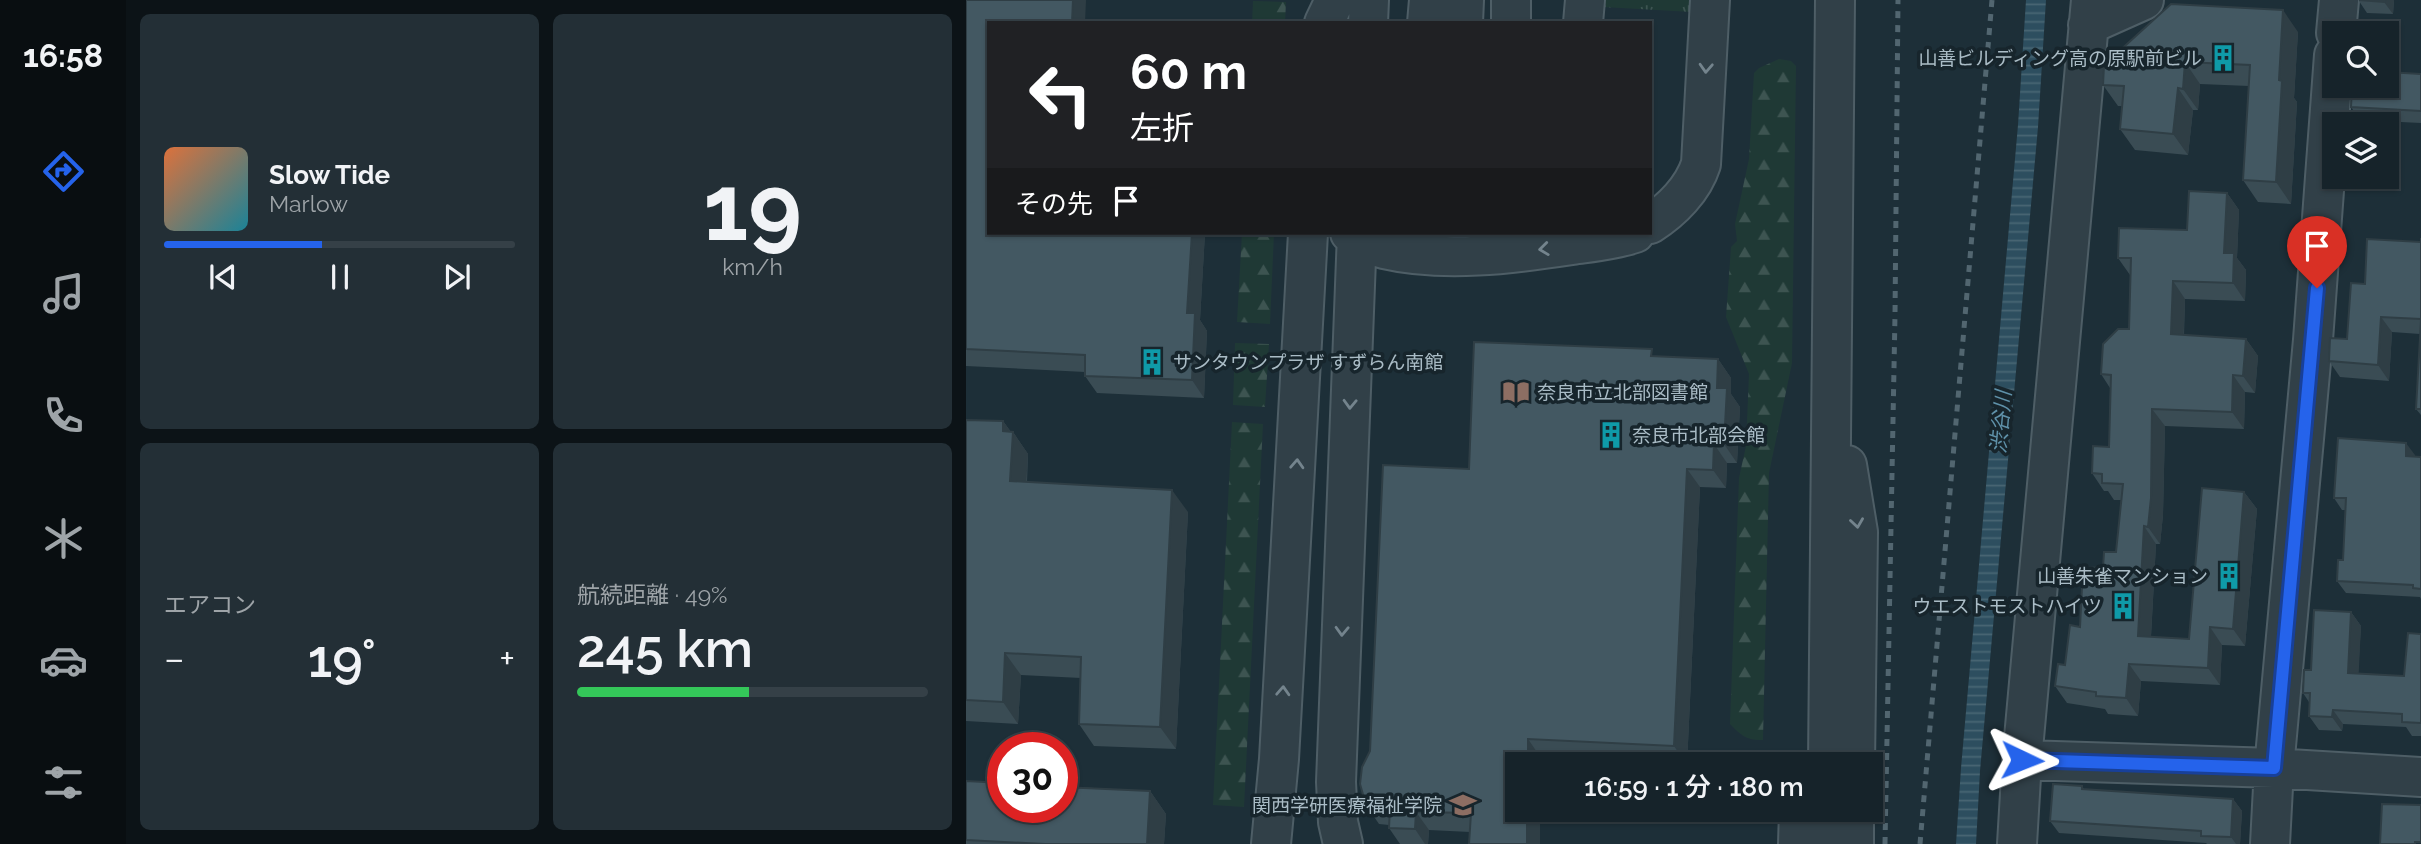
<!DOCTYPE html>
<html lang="ja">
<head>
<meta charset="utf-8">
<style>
	body { margin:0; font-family:Raleway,"Noto Sans JP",sans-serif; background:#232f36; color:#f1f3f6; height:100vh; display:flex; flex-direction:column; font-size:26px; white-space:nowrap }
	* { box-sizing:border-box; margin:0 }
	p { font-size:23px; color:#9ea4a8 }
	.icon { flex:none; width:38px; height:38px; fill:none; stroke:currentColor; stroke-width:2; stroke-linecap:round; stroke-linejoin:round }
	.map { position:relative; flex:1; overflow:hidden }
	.side { display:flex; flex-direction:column; gap:14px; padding:14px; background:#0c1317; width:840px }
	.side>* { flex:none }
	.guide { position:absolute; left:21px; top:21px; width:665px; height:214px; border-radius:0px; box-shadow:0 2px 5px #0004,0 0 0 2px #354047; background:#202124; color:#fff; overflow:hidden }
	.controls { position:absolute; left:1356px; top:21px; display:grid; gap:14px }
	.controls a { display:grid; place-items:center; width:77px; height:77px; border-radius:0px; background:#16232a; box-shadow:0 2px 5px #0004,0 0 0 2px #354047; font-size:35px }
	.speed { position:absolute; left:21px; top:732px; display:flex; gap:14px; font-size:35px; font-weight:700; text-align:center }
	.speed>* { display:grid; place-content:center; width:91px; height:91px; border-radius:50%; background:#16232a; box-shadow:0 2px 5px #0004,0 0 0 2px #354047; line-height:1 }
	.speed .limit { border:10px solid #d22; background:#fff; color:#111 }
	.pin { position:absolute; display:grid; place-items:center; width:60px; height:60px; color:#fff; margin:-72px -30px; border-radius:50% 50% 50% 0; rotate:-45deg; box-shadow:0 0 7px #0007 }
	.pin .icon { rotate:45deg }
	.me { position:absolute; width:77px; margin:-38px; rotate:92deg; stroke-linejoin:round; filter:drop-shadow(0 0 5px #0008) }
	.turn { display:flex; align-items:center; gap:24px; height:147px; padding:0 28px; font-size:32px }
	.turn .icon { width:91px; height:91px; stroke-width:2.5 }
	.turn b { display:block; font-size:49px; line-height:60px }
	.then { display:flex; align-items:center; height:66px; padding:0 28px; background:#0003; gap:14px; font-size:26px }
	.big { font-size:52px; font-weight:600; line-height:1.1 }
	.side .widget { flex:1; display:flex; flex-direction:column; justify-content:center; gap:10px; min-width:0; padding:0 24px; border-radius:10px; background:#232f36 }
	.side .dial { align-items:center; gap:0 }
	.dial b { font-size:91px; line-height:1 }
	.song { display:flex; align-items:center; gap:21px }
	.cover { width:84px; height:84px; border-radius:10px; background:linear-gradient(135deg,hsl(20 70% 55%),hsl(190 70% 35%)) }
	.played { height:7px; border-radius:4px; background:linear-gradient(90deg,#2563eb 45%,#354047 45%) }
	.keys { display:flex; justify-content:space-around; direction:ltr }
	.heat { display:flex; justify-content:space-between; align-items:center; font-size:38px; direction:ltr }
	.charge { height:10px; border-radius:5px; background:linear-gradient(90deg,#34c759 49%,#354047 0) }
	.side .tiles { flex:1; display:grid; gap:14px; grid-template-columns:repeat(2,1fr) }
	.trip { position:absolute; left:539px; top:752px; width:378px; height:70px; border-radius:0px; background:#16232a; box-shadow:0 2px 5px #0004,0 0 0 2px #354047; font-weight:600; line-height:70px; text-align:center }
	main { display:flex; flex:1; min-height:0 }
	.tab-bar { display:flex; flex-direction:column; width:126px; justify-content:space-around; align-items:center; background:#090e11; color:#9ea4a8 }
	.tab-bar .icon { width:49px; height:49px }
	.tab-bar .on { color:#2563eb }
	.tab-bar b { font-size:32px; color:#f1f3f6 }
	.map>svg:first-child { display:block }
	.grass { fill:url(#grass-tufts) }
	.forest { fill:url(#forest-firs) }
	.water { fill:url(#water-rules) }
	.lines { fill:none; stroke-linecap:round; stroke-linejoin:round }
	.minor-casing { stroke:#4e5e66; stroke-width:42 }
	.minor { stroke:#314048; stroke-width:38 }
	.rail { stroke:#526670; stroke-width:5; stroke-dasharray:7 7; stroke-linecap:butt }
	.wall { fill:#3a4c54 }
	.shaded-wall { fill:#2f3e45 }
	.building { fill:#435862; stroke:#2f3e45; stroke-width:2 }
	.oneway { stroke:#74848d }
	.route-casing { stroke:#184099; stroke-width:18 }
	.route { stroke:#2563eb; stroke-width:12 }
	.labels { text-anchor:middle; stroke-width:7; stroke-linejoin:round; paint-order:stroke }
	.poi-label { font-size:19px; fill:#aabcc6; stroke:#17252c; text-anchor:end }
	.water-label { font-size:21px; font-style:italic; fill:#5f91a9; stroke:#17252c }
</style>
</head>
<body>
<main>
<nav class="tab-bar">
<b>16:58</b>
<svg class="icon on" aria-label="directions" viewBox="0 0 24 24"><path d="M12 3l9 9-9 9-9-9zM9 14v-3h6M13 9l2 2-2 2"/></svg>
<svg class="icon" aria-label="music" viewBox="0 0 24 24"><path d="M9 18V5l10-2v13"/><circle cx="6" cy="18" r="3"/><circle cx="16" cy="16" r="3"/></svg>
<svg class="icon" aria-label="phone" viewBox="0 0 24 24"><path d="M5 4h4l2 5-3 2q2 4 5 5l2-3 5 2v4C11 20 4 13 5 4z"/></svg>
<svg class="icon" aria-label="climate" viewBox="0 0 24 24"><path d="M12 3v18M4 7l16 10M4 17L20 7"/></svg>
<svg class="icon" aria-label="car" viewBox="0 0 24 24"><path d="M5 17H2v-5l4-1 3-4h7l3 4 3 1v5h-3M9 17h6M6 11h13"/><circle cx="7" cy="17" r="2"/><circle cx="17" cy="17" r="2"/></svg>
<svg class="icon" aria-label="filters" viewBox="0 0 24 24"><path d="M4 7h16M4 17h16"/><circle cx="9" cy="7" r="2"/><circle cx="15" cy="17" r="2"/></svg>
</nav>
<section class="side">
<div class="tiles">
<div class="widget">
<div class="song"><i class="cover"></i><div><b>Slow Tide</b><p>Marlow</p></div></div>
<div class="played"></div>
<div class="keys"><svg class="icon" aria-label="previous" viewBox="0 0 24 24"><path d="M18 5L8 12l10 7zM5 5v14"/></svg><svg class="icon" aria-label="pause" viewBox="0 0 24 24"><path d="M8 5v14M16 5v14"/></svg><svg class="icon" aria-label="next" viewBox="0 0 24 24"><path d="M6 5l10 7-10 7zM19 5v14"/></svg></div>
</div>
<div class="widget dial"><b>19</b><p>km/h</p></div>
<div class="widget"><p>エアコン</p>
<div class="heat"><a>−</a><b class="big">19°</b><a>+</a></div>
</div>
<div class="widget"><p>航続距離 · 49%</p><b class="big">245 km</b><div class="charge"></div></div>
</div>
</section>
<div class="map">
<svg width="1455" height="844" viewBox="0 0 1455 844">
	<defs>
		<pattern id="grass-tufts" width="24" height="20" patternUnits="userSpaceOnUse" patternTransform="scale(1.75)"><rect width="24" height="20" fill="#1f3935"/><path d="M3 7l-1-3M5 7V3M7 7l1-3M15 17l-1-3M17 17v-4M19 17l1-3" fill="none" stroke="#3d5451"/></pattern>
		<pattern id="forest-firs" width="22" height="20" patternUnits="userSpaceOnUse" patternTransform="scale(1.75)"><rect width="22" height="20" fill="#1f3935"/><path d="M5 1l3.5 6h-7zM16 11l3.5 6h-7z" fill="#3d5451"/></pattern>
		<pattern id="water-rules" width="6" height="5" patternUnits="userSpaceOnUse" patternTransform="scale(1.75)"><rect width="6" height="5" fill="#2d4e5f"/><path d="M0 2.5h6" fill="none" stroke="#496674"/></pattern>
	</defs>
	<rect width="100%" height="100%" fill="#1d2f38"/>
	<path class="grass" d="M 638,0 L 727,0 L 726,12 L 637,7 Z"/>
	<path class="forest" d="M 287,1 L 320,2 L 319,23 L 286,23 Z
		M 813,59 L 825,61 L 830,66 L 826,363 L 803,473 L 797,740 C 782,741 774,735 764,724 L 773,478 L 780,446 L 783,374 L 760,317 L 765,247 L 771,241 L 769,224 L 783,159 L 788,73 L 793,68 Z
		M 276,233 L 308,233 L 304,324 L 271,322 Z
		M 269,343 L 303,344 L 299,407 L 267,405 Z
		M 266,422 L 297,424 L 278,807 L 247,805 Z"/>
	<path class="water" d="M 1060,0 L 1080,0 L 1072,127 L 1014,771 L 1010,844 L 990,844 L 995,768 L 1052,125 Z"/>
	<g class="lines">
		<defs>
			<path id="minor" d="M 358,23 L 369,0
				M 402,23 L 403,0
				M 461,23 L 463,0
				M 497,23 L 498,0
				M 545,23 L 545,0
				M 617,23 L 619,0
				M 1122,25 L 1178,0
				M 1370,33 L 1373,0
				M 684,224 C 706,210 727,189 735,164 L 744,0
				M 384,233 C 394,240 407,246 418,249 C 478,263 546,254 606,245 C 627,242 649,240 669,233
				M 881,465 L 892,532 L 889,765
				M 1056,760 L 1308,768 L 1455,777
				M 862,765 L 869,0
				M 305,844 L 313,759 L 342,233
				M 377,844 L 372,822 L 370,782 L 391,233
				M 832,844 L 833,810
				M 861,844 L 861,810
				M 888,844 L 888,810
				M 1051,844 L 1056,760 L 1125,0
				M 1304,844 L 1308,768 L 1347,340 L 1368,55"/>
		</defs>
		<use href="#minor" class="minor-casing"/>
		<use href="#minor" class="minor"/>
		<path class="rail" d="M 919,844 L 929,315 L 932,0
			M 954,844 L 1026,0"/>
	</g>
	<path class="wall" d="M 0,0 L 23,233 L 239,233 L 234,320 L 241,331 L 238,398 L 131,393 L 119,376 L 119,372 L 0,366 Z
		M 1428,0 L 1427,14 L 1401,13 L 1393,1 Z
		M 1332,32 L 1328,98 L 1331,102 L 1325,204 L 1292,202 L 1277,180 L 1283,86 L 1234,84 L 1232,110 L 1227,110 L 1222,155 L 1169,150 L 1154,129 L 1156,106 L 1152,106 L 1137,85 Z
		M 1455,74 L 1455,123 L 1394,120 L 1385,107 Z
		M 1261,193 L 1273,210 L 1271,258 L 1280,270 L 1279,301 L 1219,299 L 1218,335 L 1280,339 L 1292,356 L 1289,393 L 1279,392 L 1278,429 L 1199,426 L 1197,515 L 1194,544 L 1190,544 L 1185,637 L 1223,639 L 1278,492 L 1291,509 L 1279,646 L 1256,645 L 1254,685 L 1175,681 L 1172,716 L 1142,714 L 1139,709 L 1101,703 L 1089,686 L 1099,665 L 1137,568 L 1150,552 L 1155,500 L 1148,500 L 1142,491 L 1138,491 L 1126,473 L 1143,447 L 1144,388 L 1135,374 L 1163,329 L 1164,275 L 1152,258 L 1221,230 Z
		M 1455,238 L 1455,415 L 1450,409 L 1454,334 L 1426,332 L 1423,381 L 1374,377 L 1363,361 L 1381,339 L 1399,284 L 1455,242 Z
		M 691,357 L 752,359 L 765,378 L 765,394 L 774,407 L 771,463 L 761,463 L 760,488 L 734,487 L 721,765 L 575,758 L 575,765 L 551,765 L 551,810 L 574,810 L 574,844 L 504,832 L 463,830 L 462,844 L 434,844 L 423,828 L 423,825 L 413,824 L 400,805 L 404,751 L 503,469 Z
		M 0,420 L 37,421 L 45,432 L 47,432 L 62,454 L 61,482 L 222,512 L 210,749 L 128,746 L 113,724 L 115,678 L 55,675 L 52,724 L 0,721 Z
		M 1449,455 L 1449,457 L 1455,457 L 1455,599 L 1454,597 L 1380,593 L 1371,581 L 1377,560 L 1380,510 L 1376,510 L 1368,498 Z
		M 1385,612 L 1395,626 L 1392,673 L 1438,676 L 1455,634 L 1455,736 L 1446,736 L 1440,727 L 1377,724 L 1376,731 L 1353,730 L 1343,716 L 1343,702 L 1337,693 L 1345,670 Z
		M 0,781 L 184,791 L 200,814 L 198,844 L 0,844 Z
		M 1116,786 L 1118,789 L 1267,799 L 1276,811 L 1274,844 L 1241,844 L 1240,843 L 1093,833 L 1084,821 Z"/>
	<path class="shaded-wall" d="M 107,0 L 120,0 L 119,23 L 106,23 Z
		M 1419,0 L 1428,0 L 1427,14 L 1418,2 Z
		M 1317,10 L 1332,32 L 1328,98 L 1331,102 L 1325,204 L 1310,182 L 1313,80 Z
		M 1219,62 L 1234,84 L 1232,110 L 1217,89 Z
		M 1212,88 L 1227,110 L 1222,155 L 1207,134 Z
		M 1261,193 L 1273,210 L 1271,258 L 1280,270 L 1279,301 L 1267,283 L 1258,253 Z
		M 226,233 L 239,233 L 234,320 L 241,331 L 238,398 L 226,380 L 221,313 Z
		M 1207,281 L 1219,299 L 1217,351 L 1205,334 Z
		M 1415,317 L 1426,332 L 1423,381 L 1412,365 Z
		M 1280,339 L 1292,356 L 1289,393 L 1277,376 Z
		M 752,359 L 765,378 L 765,394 L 774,407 L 771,463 L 758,444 L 751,388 Z
		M 1267,375 L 1279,392 L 1278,429 L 1266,412 Z
		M 1186,409 L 1199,426 L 1197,515 L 1194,544 L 1182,527 Z
		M 37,421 L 47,435 L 47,432 L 62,454 L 59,503 L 44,481 L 37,431 Z
		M 1440,443 L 1449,455 L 1448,468 L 1440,456 Z
		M 748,444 L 761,463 L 760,488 L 747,470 Z
		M 721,469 L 734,487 L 721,765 L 708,746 Z
		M 206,490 L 222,512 L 210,749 L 194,727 Z
		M 1278,492 L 1291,509 L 1279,646 L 1267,629 Z
		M 1178,526 L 1190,544 L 1184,653 L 1172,636 Z
		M 1385,612 L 1395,626 L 1392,687 L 1382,673 Z
		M 1244,627 L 1256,645 L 1254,685 L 1242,668 Z
		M 39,653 L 55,675 L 52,724 L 37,702 Z
		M 1163,664 L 1175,681 L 1172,716 L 1160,698 Z
		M 1367,710 L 1377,724 L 1376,731 L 1366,717 Z
		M 562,739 L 575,758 L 575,765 L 562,765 Z
		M 184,791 L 200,814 L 198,844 L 181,844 Z
		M 1267,799 L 1276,811 L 1274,844 L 1270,844 L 1265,837 Z
		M 561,810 L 574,810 L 574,844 L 561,844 Z
		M 450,812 L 463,830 L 462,844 L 459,844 L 449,829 Z"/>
	<path class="building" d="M 0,0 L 107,0 L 106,23 L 23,23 L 23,233 L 226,233 L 221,313 L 229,313 L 226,380 L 119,376 L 119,355 L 0,349 Z
		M 1393,0 L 1419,0 L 1418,2 Z
		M 1205,4 L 1317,10 L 1313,80 L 1316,81 L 1310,182 L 1277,180 L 1284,65 L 1219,62 L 1217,89 L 1212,88 L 1207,134 L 1154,129 L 1158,86 L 1137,85 L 1138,65 Z
		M 1421,72 L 1455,74 L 1455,111 L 1385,107 L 1386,86 L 1421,86 Z
		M 1223,191 L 1261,193 L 1258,253 L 1268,253 L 1267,283 L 1207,281 L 1205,334 L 1280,339 L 1277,376 L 1267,375 L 1266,412 L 1186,409 L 1185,498 L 1182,527 L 1178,526 L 1172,636 L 1223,639 L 1236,488 L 1278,492 L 1267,629 L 1244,627 L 1242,668 L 1163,664 L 1160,698 L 1130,696 L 1130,692 L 1089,686 L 1092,664 L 1099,665 L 1104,625 L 1114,627 L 1117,567 L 1137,568 L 1138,552 L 1150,552 L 1157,484 L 1136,483 L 1136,474 L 1126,473 L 1127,446 L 1143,447 L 1145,375 L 1135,374 L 1137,344 L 1152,329 L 1163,329 L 1165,258 L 1152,258 L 1153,228 L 1221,230 Z
		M 1455,238 L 1455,319 L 1415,317 L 1412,365 L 1363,361 L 1364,338 L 1381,339 L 1385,283 L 1399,284 L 1401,239 L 1455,242 Z
		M 1455,320 L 1455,409 L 1450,409 Z
		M 508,342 L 686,349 L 685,356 L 752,359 L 751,388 L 761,388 L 758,444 L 748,444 L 747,470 L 721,469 L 708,746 L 562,739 L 562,765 L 551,765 L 551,810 L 561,810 L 561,844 L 503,844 L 505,813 L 450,812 L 449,829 L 423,828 L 424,807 L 400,805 L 394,784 L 396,767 L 404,751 L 417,465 L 503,469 Z
		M 0,420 L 37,421 L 37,431 L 47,432 L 44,481 L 206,490 L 194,727 L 113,724 L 115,657 L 39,653 L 37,702 L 0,700 Z
		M 1372,438 L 1440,443 L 1440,456 L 1455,457 L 1455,589 L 1447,588 L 1447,585 L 1371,581 L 1372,560 L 1377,560 L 1380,498 L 1368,498 Z
		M 1348,610 L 1385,612 L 1382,673 L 1438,676 L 1442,633 L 1455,634 L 1455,723 L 1436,722 L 1436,714 L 1367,710 L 1366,717 L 1343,716 L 1344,693 L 1337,693 L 1338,670 L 1345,670 Z
		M 0,781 L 37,783 L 37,807 L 96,807 L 96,787 L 184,791 L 181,844 L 79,844 L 0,840 Z
		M 1087,784 L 1116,786 L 1116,789 L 1267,799 L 1265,837 L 1235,836 L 1235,831 L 1084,821 Z
		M 1416,804 L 1455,805 L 1455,842 L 1449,842 L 1449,844 L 1414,844 Z"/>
	<defs><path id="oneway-chevron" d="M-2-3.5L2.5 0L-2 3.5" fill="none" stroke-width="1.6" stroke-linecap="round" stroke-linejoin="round" transform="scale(1.75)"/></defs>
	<g class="oneway">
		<use href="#oneway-chevron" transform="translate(740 68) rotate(93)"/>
		<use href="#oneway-chevron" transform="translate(578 249) rotate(173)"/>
		<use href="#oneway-chevron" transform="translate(384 404) rotate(92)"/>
		<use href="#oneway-chevron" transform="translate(331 464) rotate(-87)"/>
		<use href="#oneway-chevron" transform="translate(891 523) rotate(82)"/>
		<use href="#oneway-chevron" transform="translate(376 631) rotate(92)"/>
		<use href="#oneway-chevron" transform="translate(317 691) rotate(-87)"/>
	</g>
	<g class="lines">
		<defs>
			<path id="route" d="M 1056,760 L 1308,768 L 1351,288"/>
		</defs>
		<use href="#route" class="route-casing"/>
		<use href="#route" class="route"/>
	</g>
	<defs>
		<symbol id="building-bare" viewBox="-9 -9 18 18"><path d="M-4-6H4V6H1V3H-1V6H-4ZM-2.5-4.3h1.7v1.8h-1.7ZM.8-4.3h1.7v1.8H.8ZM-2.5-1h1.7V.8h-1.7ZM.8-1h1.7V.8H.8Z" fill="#0f9aa8" stroke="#17252c" stroke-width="2.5" paint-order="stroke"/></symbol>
		<symbol id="library-bare" viewBox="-9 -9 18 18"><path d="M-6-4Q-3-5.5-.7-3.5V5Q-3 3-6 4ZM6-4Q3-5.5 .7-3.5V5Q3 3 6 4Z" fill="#8d6e63" stroke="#17252c" stroke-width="2.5" paint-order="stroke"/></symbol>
		<symbol id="university-bare" viewBox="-9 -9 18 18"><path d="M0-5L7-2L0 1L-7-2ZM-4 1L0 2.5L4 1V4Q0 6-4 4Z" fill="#8d6e63" stroke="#17252c" stroke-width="2.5" paint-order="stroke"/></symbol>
	</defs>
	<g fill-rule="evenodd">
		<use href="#building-bare" x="1238" y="39" width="38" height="38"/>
		<use href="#building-bare" x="167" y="343" width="38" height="38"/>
		<use href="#library-bare" x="531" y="373" width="38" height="38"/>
		<use href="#building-bare" x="626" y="416" width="38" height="38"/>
		<use href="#building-bare" x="1244" y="557" width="38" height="38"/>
		<use href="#building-bare" x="1138" y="587" width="38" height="38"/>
		<use href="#university-bare" x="478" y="786" width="38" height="38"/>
	</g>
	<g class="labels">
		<g class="poi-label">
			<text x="1236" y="65">山善ビルディング高の原駅前ビル</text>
			<text x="207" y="369" text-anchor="start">サンタウンプラザ すずらん南館</text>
			<text x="571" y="399" text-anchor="start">奈良市立北部図書館</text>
			<text x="666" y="442" text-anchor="start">奈良市北部会館</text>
			<text x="1242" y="583">山善朱雀マンション</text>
			<text x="1136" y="613">ウエストモストハイツ</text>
			<text x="476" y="812">関西学研医療福祉学院</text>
		</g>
		<g class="water-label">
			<text transform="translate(1035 422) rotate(-85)" y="7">渋谷川</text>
		</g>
	</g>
</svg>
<div class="controls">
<a><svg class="icon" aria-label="search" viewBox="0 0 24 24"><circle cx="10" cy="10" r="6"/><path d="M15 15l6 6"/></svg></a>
<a><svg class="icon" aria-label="layers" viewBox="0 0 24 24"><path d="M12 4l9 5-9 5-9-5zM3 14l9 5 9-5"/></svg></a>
</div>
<div class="speed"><div class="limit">30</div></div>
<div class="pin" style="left:1351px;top:288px;background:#d93025"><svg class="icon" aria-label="arrive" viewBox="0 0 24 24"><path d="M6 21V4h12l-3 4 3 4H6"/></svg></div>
<svg class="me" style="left:1056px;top:760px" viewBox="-20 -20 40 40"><path d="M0-17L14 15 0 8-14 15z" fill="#2563eb" stroke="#fff" stroke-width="4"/></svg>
<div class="trip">16:59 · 1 分 · 180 m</div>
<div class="guide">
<div class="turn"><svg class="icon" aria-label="left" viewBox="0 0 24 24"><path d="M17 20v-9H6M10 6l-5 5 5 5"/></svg><div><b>60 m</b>左折</div></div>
<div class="then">その先<svg class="icon" aria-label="arrive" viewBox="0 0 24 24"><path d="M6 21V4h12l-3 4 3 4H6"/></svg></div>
</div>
</div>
</main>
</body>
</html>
